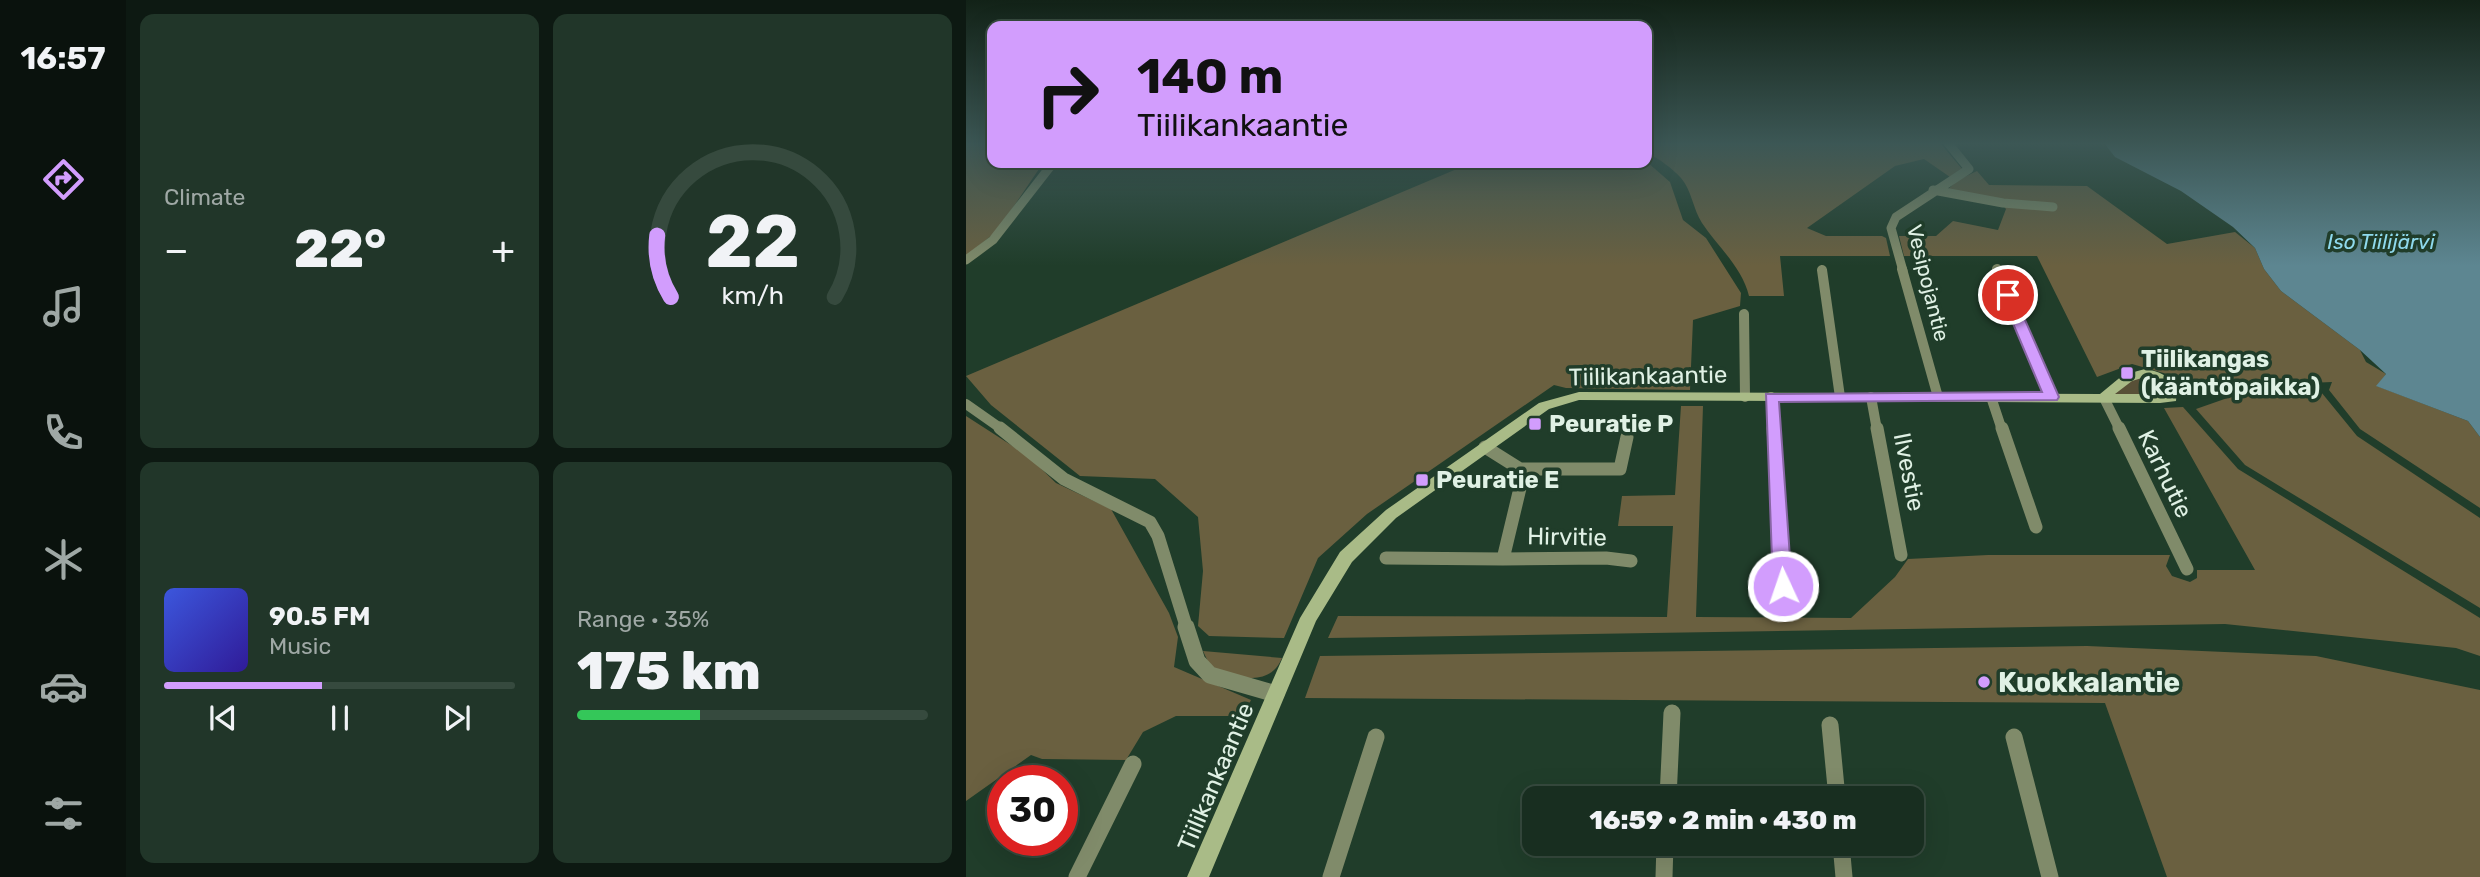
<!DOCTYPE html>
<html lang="en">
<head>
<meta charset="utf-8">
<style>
	body { margin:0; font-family:Rubik,sans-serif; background:#213629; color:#f1f3f6; height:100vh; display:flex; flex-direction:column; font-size:26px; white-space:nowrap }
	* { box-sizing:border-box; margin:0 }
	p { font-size:23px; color:#9fa8a5 }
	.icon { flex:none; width:38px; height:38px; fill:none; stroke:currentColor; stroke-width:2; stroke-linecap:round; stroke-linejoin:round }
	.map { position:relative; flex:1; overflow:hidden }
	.panel { display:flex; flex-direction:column; gap:14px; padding:14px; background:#0d1912; width:840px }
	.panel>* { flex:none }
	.guide { position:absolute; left:21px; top:21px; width:665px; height:147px; border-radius:14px; box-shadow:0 7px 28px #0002,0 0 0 2px #364a3e; background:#d29dfd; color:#111; overflow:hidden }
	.speed { position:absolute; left:21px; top:765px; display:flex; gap:14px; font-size:35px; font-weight:700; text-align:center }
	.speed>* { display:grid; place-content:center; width:91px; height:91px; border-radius:50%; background:#182e20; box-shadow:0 7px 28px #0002,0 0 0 2px #364a3e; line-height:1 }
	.speed .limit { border:10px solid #d22; background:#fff; color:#111 }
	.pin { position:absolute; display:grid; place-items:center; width:60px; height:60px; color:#fff; margin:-30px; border:4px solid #fff; border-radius:50%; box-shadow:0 2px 7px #0007 }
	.me { position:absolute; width:77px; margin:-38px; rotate:357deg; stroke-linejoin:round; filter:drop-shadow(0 0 5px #0008) }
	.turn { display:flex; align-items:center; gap:24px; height:147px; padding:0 35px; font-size:32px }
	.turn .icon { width:91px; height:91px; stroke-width:2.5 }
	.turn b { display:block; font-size:49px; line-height:60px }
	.big { font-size:52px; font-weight:800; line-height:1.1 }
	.panel .tile { flex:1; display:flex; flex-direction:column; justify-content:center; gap:10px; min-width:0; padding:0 24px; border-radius:14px; background:#213629 }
	.panel .dial { align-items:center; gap:0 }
	.dial svg { height:182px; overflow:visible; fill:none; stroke:#364a3e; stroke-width:7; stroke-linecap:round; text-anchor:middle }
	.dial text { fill:#f1f3f6; stroke:none }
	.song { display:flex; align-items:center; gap:21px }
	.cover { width:84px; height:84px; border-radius:10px; background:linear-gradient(135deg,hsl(230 70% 55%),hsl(250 70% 35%)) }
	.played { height:7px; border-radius:4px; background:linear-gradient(90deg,#d29dfd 45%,#364a3e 45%) }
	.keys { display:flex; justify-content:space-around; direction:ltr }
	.heat { display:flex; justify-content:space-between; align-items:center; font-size:38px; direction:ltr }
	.charge { height:10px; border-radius:5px; background:linear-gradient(90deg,#34c759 35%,#364a3e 0) }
	.panel .tiles { flex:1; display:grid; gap:14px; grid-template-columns:repeat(2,1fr) }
	.trip { position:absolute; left:556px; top:786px; width:402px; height:70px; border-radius:14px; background:#182e20; box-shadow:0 7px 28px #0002,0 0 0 2px #364a3e; font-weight:800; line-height:70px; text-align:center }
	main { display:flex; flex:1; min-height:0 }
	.dock { display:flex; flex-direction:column; width:126px; justify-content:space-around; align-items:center; background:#0a120d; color:#9fa8a5 }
	.dock .icon { width:49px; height:49px }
	.dock .selected { color:#d29dfd }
	.dock b { font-size:32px; color:#f1f3f6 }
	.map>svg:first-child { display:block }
	.green { fill:#585037 }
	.forest { fill:#6a6040 }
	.water { fill:#5d8691 }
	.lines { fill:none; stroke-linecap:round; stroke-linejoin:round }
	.street-far3 { stroke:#808b6a; stroke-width:9 }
	.street-far2 { stroke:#808b6a; stroke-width:10 }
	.street-far1 { stroke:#808b6a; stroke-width:13 }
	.street { stroke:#808b6a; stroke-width:17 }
	.secondary { fill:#a9bb87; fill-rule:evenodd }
	.route { fill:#d29dfd; stroke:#8866a4; stroke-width:2 }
	.poi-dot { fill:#d29dfd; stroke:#203d2a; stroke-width:2.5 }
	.labels { text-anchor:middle; stroke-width:7; stroke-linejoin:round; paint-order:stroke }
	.far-water-label { font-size:21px; font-style:italic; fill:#8fdaed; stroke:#203d2a }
	.far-street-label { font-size:21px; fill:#e0f1e5; stroke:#203d2a }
	.poi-label { font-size:24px; font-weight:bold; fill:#e0f1e5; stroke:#203d2a; text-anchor:start }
	.street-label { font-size:24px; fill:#e0f1e5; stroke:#203d2a }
	.near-poi-label { font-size:28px; font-weight:bold; fill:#e0f1e5; stroke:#203d2a; text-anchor:start }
</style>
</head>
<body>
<main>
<nav class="dock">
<b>16:57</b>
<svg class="icon selected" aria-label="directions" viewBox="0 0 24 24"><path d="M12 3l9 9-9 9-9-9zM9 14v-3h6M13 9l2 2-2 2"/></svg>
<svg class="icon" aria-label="music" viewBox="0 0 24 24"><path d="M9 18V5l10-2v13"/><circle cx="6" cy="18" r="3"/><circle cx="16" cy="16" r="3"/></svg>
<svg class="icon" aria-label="phone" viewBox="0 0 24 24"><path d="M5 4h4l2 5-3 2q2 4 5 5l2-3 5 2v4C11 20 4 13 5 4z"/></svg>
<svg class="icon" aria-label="climate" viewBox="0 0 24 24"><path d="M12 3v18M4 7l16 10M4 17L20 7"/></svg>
<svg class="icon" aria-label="car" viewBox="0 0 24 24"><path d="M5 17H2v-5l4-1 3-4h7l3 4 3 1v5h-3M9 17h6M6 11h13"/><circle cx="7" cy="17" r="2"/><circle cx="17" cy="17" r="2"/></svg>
<svg class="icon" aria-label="filters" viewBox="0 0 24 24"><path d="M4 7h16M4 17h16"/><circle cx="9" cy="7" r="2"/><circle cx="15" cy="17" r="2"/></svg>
</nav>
<section class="panel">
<div class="tiles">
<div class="tile"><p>Climate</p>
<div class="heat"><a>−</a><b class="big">22°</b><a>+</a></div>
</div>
<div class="tile dial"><svg viewBox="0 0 100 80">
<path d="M14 69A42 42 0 1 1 86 69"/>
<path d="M14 69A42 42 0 0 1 8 42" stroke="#d29dfd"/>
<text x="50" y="56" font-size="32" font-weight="700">22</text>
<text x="50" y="72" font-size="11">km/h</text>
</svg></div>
<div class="tile">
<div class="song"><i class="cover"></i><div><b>90.5 FM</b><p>Music</p></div></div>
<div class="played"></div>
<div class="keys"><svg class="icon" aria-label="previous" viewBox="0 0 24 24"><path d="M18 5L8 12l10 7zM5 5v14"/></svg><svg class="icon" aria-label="pause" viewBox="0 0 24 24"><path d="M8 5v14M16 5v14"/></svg><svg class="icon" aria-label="next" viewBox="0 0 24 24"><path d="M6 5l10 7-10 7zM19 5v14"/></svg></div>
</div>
<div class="tile"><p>Range · 35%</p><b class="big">175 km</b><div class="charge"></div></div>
</div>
</section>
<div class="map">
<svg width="1514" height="877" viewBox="0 0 1514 877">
	<rect width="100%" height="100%" fill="#203d2a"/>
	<path class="green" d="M 1177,377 L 1190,379 L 1200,391 L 1194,394 L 1147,395 L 1163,379 Z"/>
	<path class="forest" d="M 0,143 L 26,143 L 26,163 L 77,163 L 31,231 L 0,256 Z
		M 681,143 L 974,143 L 997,170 L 984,177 L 958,159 L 929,166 L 841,228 L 860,236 L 916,236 L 920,238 L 924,256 L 814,256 L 818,296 L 783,296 C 776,267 752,247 736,223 C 727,209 726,191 715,178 C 705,167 694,160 681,152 Z
		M 681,162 L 704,182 L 717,220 L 740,238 L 775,293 L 774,306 L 727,320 L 724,390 L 600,388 L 588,385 L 401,514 L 352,558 L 318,638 L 243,636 L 232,626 L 237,571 L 232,517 L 189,479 L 114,476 L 25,405 L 0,376 L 505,163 Z
		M 1011,171 L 1023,185 L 1121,186 L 1201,244 L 1269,232 L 1289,248 L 1298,269 L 1315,291 L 1394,350 L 1400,362 L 1420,374 L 1411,386 L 1502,421 L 1514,437 L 1514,508 L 1394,429 L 1363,390 L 1366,382 L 1246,387 L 1166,364 L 1131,377 L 1071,256 L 938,256 L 933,236 L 970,236 L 987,221 L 1032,230 L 1040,209 L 1032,199 L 980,191 L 992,180 Z
		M 1351,387 L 1391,436 L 1514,518 L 1514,608 L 1279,465 L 1230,409 L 1270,395 Z
		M 715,406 L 737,406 L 730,617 L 885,618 L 929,577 L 942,559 L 1022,555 L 1204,555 L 1200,566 L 1206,576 L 1224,582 L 1231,578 L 1231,570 L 1289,570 L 1198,408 L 1217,407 L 1272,469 L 1514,618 L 1514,656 L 1490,648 L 1259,624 L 362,638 L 372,616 L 701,617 L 707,526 L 652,526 L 656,496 L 709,495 Z
		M 0,416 L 62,456 L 90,483 L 145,509 L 203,613 L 212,637 L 208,667 L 285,700 L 277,716 L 210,716 L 177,732 L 160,760 L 76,759 L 65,755 L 0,801 Z
		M 1121,646 L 1350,656 L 1514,690 L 1514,877 L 1201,877 L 1139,703 L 339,698 L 354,656 Z
		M 237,651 L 316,658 C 303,689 271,676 246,670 Z"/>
	<path class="water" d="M 1138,143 L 1514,143 L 1514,437 L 1502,421 L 1410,386 L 1420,374 L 1394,350 L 1315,291 L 1298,269 L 1289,248 L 1267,227 L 1215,191 L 1149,157 Z"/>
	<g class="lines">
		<path class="street-far3" d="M 967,190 L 1037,203 L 1087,207
			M 0,260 L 27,240 L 87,163
			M 937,271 L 925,228 L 930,217 L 1003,169 L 982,143"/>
		<path class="street-far2" d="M 936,269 L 972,397
			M 1031,269 L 1085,397
			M 856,270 L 874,397
			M 778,314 L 779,397
			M 805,397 L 807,430
			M 905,397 L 911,430
			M 1025,397 L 1036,430
			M 1138,398 L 1154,430
			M 0,404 L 37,430"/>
		<path class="street-far1" d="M 34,428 L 98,479 L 184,522 L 192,536 L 221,629
			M 807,428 L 816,586
			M 911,428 L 935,555
			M 1036,428 L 1070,527
			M 1153,428 L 1221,569
			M 519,447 L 554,469 L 654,469 L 661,437
			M 554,469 L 555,484 L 537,559 L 640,558 L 665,561
			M 420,558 L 537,559"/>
		<path class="street" d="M 220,627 L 231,661 L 244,675 L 310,694
			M 864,725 L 871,798
			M 1048,737 L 1084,877
			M 702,798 L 706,713
			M 875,844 L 878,877
			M 111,877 L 167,764
			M 365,877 L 410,737
			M 698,877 L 699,844"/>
		<path class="secondary" d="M 1179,369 C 1194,371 1202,376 1211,388 L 1210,401 L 1194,403 L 613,400 L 583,409 L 430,518 L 386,562 L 350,621 L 243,877 L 221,877 L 334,618 L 374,552 L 420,510 L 573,403 L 613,392 L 1134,394 L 1157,375 ZM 1179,377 C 1188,379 1197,384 1198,394 L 1149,394 L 1166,381 Z"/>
	</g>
	<linearGradient id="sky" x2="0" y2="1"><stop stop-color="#122217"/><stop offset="0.54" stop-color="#3c5755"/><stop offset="1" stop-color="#3c5755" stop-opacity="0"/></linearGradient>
	<rect width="1514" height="266" fill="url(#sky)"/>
	<path class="route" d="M 1037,292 L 1048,295 L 1093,397 L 1091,400 L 813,402 L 826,586 L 823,591 L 810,591 L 807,586 L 800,394 L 1076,392 L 1035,295 Z"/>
	<g class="poi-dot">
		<rect x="1154" y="366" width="14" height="14" rx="3.5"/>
		<rect x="562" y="417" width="14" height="14" rx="3.5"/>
		<rect x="449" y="473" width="14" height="14" rx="3.5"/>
		<circle cx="1018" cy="682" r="7"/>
	</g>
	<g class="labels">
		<g class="far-water-label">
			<text x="1415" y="249">Iso Tiilijärvi</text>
		</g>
		<g class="far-street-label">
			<text transform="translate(962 283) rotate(76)" y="7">Vesipojantie</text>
		</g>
		<g class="poi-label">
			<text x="1175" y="367">Tiilikangas<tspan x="1175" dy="28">(kääntöpaikka)</tspan></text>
			<text x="583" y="432">Peuratie P</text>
			<text x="470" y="488">Peuratie E</text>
		</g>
		<g class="street-label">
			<text transform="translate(682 376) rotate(-1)" y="8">Tiilikankaantie</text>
			<text transform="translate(943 472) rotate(79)" y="8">Ilvestie</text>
			<text transform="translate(1199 474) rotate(64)" y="8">Karhutie</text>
			<text transform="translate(601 537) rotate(1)" y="8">Hirvitie</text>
			<text transform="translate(250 777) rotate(-67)" y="8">Tiilikankaantie</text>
		</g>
		<g class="near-poi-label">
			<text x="1032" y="692">Kuokkalantie</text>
		</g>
	</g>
</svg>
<div class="speed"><div class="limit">30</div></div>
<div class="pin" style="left:1042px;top:295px;background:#d93025"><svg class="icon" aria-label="arrive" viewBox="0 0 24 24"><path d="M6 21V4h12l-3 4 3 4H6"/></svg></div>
<svg class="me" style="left:817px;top:586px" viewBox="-20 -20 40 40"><circle r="17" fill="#d29dfd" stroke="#fff" stroke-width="3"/><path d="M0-11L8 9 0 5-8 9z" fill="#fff"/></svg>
<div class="trip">16:59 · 2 min · 430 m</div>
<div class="guide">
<div class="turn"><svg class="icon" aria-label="right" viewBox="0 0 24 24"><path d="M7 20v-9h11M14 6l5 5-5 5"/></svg><div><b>140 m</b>Tiilikankaantie</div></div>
</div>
</div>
</main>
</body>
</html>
